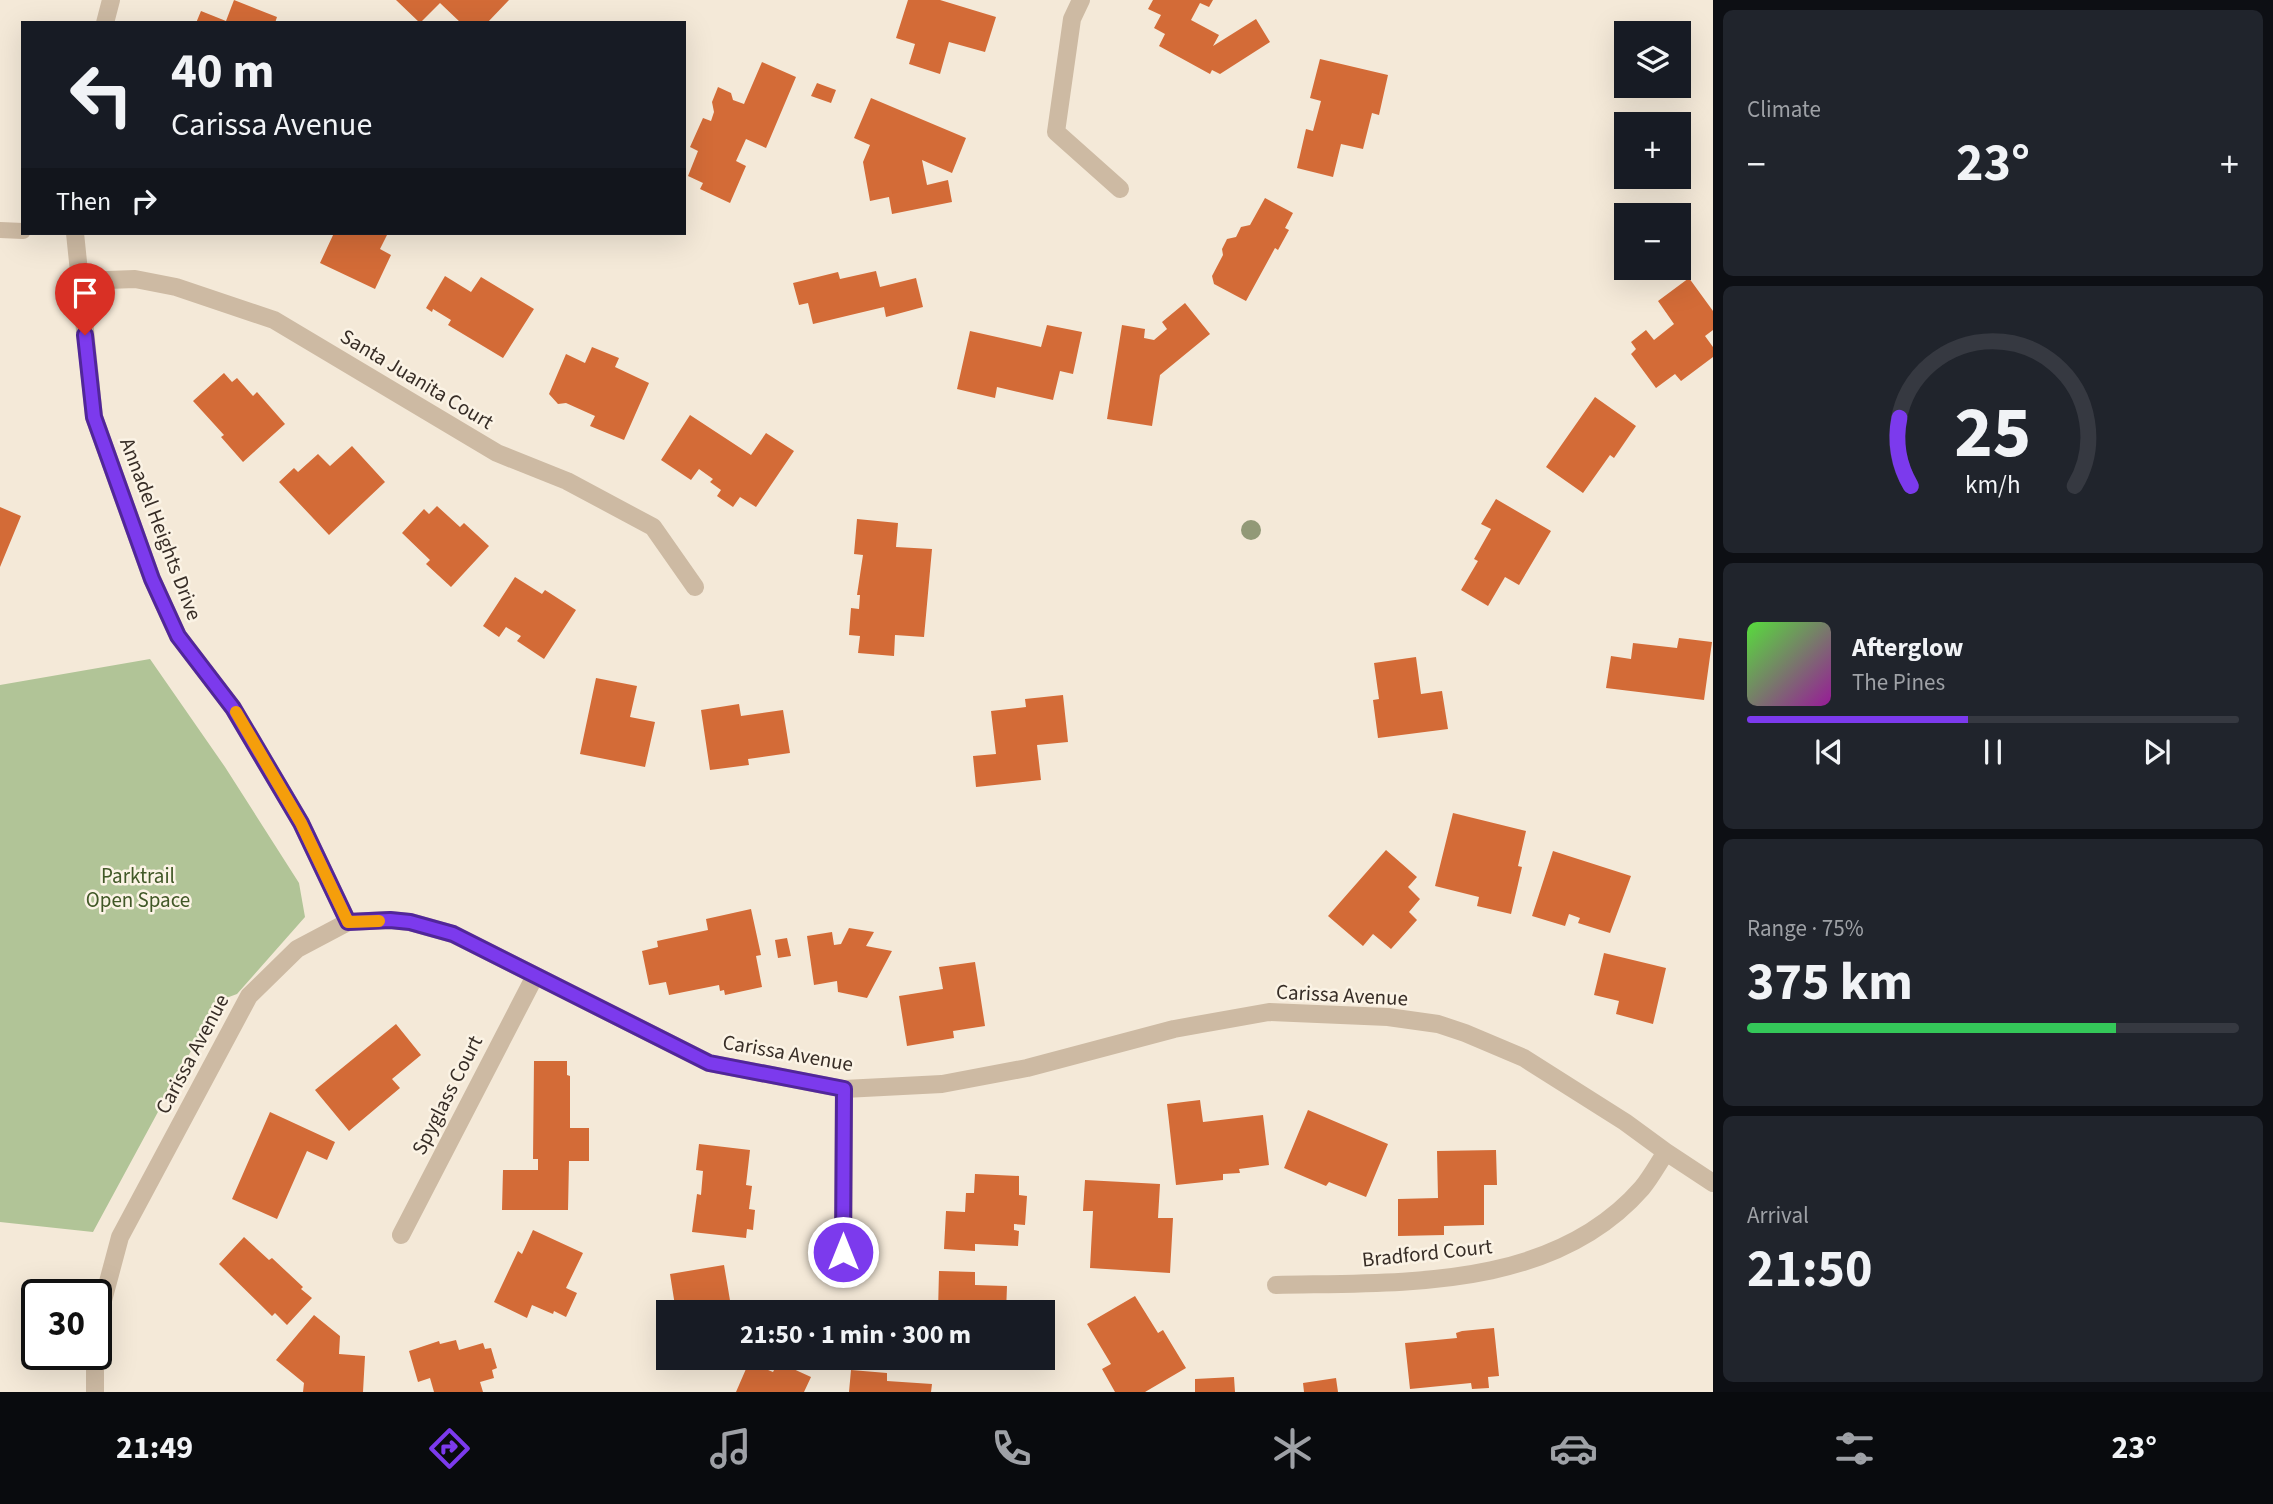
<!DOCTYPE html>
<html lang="en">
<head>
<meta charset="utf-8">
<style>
	body { margin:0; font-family:"Source Sans 3",sans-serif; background:#20242c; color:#f1f3f6; height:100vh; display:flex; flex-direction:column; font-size:26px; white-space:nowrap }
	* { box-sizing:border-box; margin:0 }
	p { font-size:23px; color:#9ea1a6 }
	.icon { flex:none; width:38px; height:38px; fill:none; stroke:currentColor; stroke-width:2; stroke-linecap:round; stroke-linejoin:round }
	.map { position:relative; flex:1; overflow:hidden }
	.panel { display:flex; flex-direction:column; gap:10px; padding:10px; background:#0d0f14; width:560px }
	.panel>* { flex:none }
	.top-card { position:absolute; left:21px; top:21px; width:665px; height:214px; border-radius:0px; box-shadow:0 7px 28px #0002; background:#171b24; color:#f1f3f6; overflow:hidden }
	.controls { position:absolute; left:1614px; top:21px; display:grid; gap:14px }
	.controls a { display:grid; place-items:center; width:77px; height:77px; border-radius:0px; background:#171b24; box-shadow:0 7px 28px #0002; font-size:35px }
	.speed { position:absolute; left:21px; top:1279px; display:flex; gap:14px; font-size:35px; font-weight:700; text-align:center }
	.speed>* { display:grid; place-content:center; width:91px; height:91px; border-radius:50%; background:#171b24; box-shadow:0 7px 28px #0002; line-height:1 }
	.speed .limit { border:4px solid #111; border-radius:10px; background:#fff; color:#111 }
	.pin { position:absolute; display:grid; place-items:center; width:60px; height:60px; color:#fff; margin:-72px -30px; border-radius:50% 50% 50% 0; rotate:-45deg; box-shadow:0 0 7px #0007 }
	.pin .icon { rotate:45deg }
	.me { position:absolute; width:77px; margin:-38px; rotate:0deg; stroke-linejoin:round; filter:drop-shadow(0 0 5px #0008) }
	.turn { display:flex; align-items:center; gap:24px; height:147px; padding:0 35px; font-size:32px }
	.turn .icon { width:91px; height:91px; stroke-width:2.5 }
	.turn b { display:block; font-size:49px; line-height:60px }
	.then { display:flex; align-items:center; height:66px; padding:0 35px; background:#0003; gap:14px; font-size:26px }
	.big { font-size:52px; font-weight:700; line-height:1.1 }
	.panel .tile { flex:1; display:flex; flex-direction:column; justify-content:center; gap:10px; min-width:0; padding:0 24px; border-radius:10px; background:#20242c }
	.panel .dial { align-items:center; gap:0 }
	.dial svg { height:182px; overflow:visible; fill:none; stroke:#363941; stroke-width:7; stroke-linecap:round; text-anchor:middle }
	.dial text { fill:#f1f3f6; stroke:none }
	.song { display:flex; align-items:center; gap:21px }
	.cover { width:84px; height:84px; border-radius:10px; background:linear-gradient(135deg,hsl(110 70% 55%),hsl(300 70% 35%)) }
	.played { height:7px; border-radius:4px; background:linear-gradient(90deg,#7c3aed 45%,#363941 45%) }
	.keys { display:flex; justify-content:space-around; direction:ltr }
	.heat { display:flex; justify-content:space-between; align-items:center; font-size:38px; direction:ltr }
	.charge { height:10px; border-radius:5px; background:linear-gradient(90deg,#34c759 75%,#363941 0) }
	.trip { position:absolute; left:656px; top:1300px; width:399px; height:70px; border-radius:0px; background:#171b24; box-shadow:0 7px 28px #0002; font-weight:700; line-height:70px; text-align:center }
	.dock { display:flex; height:112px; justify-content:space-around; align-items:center; background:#090b0e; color:#9ea1a6 }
	.dock .icon { width:49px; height:49px }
	.dock .active { color:#7c3aed }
	.dock b { font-size:32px; color:#f1f3f6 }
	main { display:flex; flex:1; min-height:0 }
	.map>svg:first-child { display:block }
	.green { fill:#b1c497 }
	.building { fill:#d36b37 }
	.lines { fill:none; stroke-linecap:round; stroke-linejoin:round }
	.lane { stroke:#cdbaa3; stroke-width:16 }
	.street { stroke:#cdbaa3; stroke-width:18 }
	.tree { fill:#929977 }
	.route-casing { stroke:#51269a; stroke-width:18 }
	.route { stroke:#7c3aed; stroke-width:12 }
	.slow { stroke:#f59e0b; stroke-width:12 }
	.labels { text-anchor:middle; stroke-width:5; stroke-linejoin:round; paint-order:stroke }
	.street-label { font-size:21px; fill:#372d26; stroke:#fbf3e5 }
	.park-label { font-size:21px; fill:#415827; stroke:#fbf3e5 }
</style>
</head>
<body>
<main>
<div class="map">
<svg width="1713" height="1392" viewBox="0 0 1713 1392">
	<rect width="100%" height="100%" fill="#f4e9d8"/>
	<path class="green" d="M 150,659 L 225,767 L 299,883 L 305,917 L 237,994 L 218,1001 L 93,1232 L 0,1222 L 0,685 Z"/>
	<path class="building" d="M 234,0 L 277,17 L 275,23 L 196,23 L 201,11 L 226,21 Z
		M 396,0 L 509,0 L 487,23 L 461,23 L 440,3 L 420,23 Z
		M 908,0 L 940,0 L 996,17 L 985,52 L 949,42 L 940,74 L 909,64 L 915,44 L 896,38 Z
		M 1153,0 L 1213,0 L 1209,7 L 1200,3 L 1191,20 L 1219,35 L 1213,46 L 1256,19 L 1270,42 L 1220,74 L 1212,70 L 1210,74 L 1159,46 L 1165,34 L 1154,28 L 1161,15 L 1148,9 Z
		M 1320,59 L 1388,75 L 1379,115 L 1372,113 L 1363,149 L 1341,144 L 1333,177 L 1297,168 L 1306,129 L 1313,131 L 1321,101 L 1310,98 Z
		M 762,62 L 796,77 L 766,148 L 746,139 L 736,161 L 746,166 L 730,203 L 700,189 L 703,183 L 688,176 L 698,151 L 690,147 L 703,118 L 711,121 L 714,112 L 712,102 L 718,87 L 731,93 L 733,100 L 744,104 Z
		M 817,83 L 836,90 L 831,103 L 811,96 Z
		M 871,98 L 966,138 L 952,173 L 922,160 L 927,185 L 948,180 L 952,202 L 892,214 L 889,197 L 870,201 L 863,162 L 870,145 L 854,138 Z
		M 1265,198 L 1293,213 L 1285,228 L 1289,230 L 1278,250 L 1275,248 L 1246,301 L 1214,284 L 1212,276 L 1223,255 L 1222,249 L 1227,239 L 1236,237 L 1241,227 L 1250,225 Z
		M 334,233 L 388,233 L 380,249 L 391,255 L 375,289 L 320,263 Z
		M 876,271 L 880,287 L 916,278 L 923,307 L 886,317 L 884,307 L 813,324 L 808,303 L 799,305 L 793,283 L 838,272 L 840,279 Z
		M 445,276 L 471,292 L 481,277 L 534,309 L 503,358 L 448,325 L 451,320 L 433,309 L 432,312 L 426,308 Z
		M 1689,278 L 1713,311 L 1713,330 L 1705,336 L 1713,347 L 1713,357 L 1681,381 L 1675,374 L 1656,388 L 1631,354 L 1636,349 L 1631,342 L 1646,330 L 1654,340 L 1674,324 L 1658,301 Z
		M 1185,303 L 1210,334 L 1160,375 L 1152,426 L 1107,419 L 1122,325 L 1145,329 L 1144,338 L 1154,340 L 1167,329 L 1162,322 Z
		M 1047,325 L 1082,332 L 1073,374 L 1060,371 L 1053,400 L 997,387 L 995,398 L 957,389 L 970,331 L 1041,347 Z
		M 592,347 L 619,358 L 615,367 L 649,383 L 624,440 L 590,426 L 595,416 L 566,403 L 558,404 L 549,394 L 566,354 L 585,363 Z
		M 224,373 L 232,382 L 237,378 L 253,396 L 257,392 L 285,424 L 243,462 L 221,437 L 224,435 L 193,401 Z
		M 1595,397 L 1636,426 L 1614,458 L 1610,455 L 1583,493 L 1546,467 Z
		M 690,415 L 751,455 L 766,433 L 794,451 L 756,507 L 740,497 L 733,507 L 717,496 L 721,490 L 710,482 L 713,479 L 699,469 L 691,480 L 661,460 Z
		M 352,446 L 385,482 L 329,535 L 279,482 L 294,468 L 298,472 L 318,454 L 330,466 Z
		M 1496,499 L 1551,531 L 1519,585 L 1505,577 L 1488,606 L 1461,590 L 1478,561 L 1474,559 L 1491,529 L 1481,524 Z
		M 437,506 L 460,527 L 464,523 L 489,546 L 451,587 L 426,564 L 430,560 L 402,533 L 424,509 L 429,514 Z
		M 0,507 L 21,516 L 0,567 Z
		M 857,519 L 898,523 L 896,547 L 932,549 L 924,637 L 895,635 L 894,656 L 858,653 L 860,636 L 849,635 L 851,608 L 859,609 L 860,595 L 857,595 L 863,555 L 854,554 Z
		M 515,577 L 542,594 L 545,590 L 576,610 L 544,659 L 517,641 L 521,636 L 506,627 L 499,637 L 483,626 Z
		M 1679,638 L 1712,642 L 1704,700 L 1606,688 L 1611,656 L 1631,659 L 1633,643 L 1677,648 Z
		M 1416,657 L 1421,694 L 1442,691 L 1448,729 L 1378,738 L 1373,700 L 1379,699 L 1374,663 Z
		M 596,678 L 637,686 L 630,717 L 655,722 L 645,767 L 580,754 Z
		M 1063,695 L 1068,742 L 1037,745 L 1041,780 L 976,787 L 973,756 L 996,754 L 991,711 L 1026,707 L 1025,699 Z
		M 739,704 L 741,716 L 783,710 L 790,753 L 748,759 L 749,765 L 710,770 L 701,710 Z
		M 1453,813 L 1526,831 L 1518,866 L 1522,867 L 1511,914 L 1477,906 L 1479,897 L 1435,886 Z
		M 1386,850 L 1417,877 L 1408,887 L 1420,899 L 1409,912 L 1417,920 L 1391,949 L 1373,934 L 1363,946 L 1328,916 Z
		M 1553,851 L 1631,876 L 1610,933 L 1578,923 L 1580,918 L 1569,914 L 1565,926 L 1532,916 Z
		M 751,909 L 761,955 L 756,956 L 762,987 L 725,995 L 724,990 L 720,991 L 719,985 L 669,995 L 666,982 L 649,985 L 642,951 L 658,947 L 657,941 L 708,930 L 706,919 Z
		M 849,928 L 874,932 L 866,946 L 892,951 L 867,998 L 838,992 L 837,981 L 814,985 L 807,936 L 832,932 L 834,945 L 841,944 Z
		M 787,938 L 791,956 L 778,958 L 775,940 Z
		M 1604,953 L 1666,968 L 1653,1024 L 1616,1014 L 1619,1001 L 1594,995 Z
		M 975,962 L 985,1026 L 953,1031 L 954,1038 L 907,1046 L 899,996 L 943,989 L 939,967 Z
		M 396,1024 L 421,1055 L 392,1079 L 400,1088 L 349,1131 L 315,1090 Z
		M 534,1061 L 567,1061 L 567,1075 L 570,1076 L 570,1128 L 589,1128 L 589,1161 L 569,1161 L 568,1210 L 502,1210 L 503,1170 L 538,1170 L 538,1159 L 533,1159 Z
		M 1200,1100 L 1203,1122 L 1263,1115 L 1269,1165 L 1239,1169 L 1240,1173 L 1223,1174 L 1223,1180 L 1176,1185 L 1167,1104 Z
		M 1308,1110 L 1388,1144 L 1366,1197 L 1329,1182 L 1326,1186 L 1284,1168 Z
		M 270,1112 L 335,1142 L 327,1160 L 307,1151 L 277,1219 L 232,1199 Z
		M 699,1144 L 750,1150 L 746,1185 L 752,1186 L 749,1209 L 755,1210 L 753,1230 L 747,1229 L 746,1238 L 692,1232 L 697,1194 L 701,1195 L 703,1171 L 696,1170 Z
		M 1496,1150 L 1497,1185 L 1484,1185 L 1484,1225 L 1444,1226 L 1444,1235 L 1398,1236 L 1398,1199 L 1438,1198 L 1437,1151 Z
		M 975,1174 L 1019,1176 L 1019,1195 L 1027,1196 L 1025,1225 L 1014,1224 L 1014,1230 L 1019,1231 L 1018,1246 L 975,1244 L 975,1251 L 944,1249 L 946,1211 L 965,1212 L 966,1193 L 974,1193 Z
		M 1085,1180 L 1160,1184 L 1158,1218 L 1173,1218 L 1170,1273 L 1090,1268 L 1093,1211 L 1083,1211 Z
		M 533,1230 L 583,1253 L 566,1288 L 577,1293 L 566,1317 L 554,1311 L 553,1314 L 532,1305 L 527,1318 L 494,1302 L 518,1251 L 522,1254 Z
		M 244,1237 L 269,1260 L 272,1258 L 303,1287 L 301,1289 L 312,1298 L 287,1325 L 275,1313 L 272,1316 L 219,1264 Z
		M 724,1265 L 732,1312 L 676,1312 L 670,1274 Z
		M 939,1271 L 975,1272 L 975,1285 L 1007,1286 L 1006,1312 L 938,1312 Z
		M 1135,1296 L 1158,1333 L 1163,1330 L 1186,1368 L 1145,1392 L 1115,1392 L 1102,1369 L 1111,1364 L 1087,1324 Z
		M 314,1315 L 340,1336 L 339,1354 L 365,1356 L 363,1392 L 303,1392 L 304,1383 L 276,1360 Z
		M 1494,1328 L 1499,1376 L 1488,1377 L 1489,1388 L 1472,1389 L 1471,1383 L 1410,1389 L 1405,1343 L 1457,1338 L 1456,1333 L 1462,1331 Z
		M 456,1340 L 459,1350 L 483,1343 L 485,1349 L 491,1348 L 497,1368 L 492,1370 L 494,1378 L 480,1382 L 483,1392 L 434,1392 L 430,1378 L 418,1382 L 409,1351 L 439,1341 L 440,1344 Z
		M 966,1358 L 1006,1358 L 1005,1367 L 966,1366 Z
		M 749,1362 L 773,1372 L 778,1362 L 811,1377 L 804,1392 L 736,1392 Z
		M 851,1370 L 887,1373 L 887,1381 L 932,1384 L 931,1392 L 849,1392 Z
		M 1234,1377 L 1235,1392 L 1195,1392 L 1195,1379 Z
		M 1336,1378 L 1338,1392 L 1304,1392 L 1303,1383 Z"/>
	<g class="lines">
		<path class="lane" d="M 0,230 L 23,231"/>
		<path class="street" d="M 1081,0 L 1072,19 L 1056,132 L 1120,189
			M 105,23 L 111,0
			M 75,233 L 94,417 L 152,579 L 178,636 L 233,708 L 301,823 L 348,922
			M 80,281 L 135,279 L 176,287 L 274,320 L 497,453 L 567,481 L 653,527 L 695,587
			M 401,1235 L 535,976
			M 843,1279 L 844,1089
			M 1276,1285 C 1401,1282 1552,1291 1642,1188 C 1651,1177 1658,1164 1666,1152
			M 95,1392 L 95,1368 L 101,1308 L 120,1237 L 249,996 L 297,949 L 348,922 L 390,920 L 410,922 L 453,934 L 709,1063 L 844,1089 L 942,1084 L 1027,1068 L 1174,1029 L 1269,1012 L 1388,1017 L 1438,1024 L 1465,1033 L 1524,1058 L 1625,1122 L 1666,1152 L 1713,1183"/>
	</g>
	<circle class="tree" cx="1251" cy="530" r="10"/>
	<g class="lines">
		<defs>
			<path id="route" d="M 85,335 L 94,417 L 152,579 L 178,636 L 233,708 L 301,823 L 348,922 L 390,920 L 410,922 L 453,934 L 709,1063 L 844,1089 L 843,1252"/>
		</defs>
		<use href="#route" class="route-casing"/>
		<use href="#route" class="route"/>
		<path class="slow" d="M 236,712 L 301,823 L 348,922 L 379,921"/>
	</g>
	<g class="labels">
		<g class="street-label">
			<text transform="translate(417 379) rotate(31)" y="7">Santa Juanita Court</text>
			<text transform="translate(161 529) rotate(69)" y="7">Annadel Heights Drive</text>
			<text transform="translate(1342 995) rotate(3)" y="7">Carissa Avenue</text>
			<text transform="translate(788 1053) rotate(10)" y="7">Carissa Avenue</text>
			<text transform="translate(192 1054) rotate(-62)" y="7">Carissa Avenue</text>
			<text transform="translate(447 1095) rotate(-63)" y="7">Spyglass Court</text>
			<text transform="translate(1427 1253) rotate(-6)" y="7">Bradford Court</text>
		</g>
		<g class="park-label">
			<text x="138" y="883">Parktrail<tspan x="138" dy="24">Open Space</tspan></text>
		</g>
	</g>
</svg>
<div class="controls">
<a><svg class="icon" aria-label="layers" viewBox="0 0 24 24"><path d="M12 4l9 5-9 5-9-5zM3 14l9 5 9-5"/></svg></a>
<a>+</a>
<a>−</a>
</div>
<div class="speed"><div class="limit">30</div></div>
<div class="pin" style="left:85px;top:335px;background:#d93025"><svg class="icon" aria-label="arrive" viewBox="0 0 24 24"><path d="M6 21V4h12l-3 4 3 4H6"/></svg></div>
<svg class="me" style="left:843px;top:1252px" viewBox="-20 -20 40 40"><circle r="17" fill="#7c3aed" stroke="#fff" stroke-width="3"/><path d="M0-11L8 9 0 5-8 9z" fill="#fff"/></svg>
<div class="trip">21:50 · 1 min · 300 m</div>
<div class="top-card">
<div class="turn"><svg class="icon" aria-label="left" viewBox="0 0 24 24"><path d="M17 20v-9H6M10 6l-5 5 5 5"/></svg><div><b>40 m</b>Carissa Avenue</div></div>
<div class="then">Then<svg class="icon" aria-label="right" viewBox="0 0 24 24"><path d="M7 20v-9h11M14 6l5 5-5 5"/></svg></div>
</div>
</div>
<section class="panel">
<div class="tile"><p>Climate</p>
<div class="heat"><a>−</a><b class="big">23°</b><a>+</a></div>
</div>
<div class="tile dial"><svg viewBox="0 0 100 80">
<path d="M14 69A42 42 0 1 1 86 69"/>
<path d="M14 69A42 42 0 0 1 9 39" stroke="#7c3aed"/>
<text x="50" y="56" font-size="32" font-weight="700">25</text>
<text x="50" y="72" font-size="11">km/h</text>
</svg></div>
<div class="tile">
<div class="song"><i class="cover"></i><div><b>Afterglow</b><p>The Pines</p></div></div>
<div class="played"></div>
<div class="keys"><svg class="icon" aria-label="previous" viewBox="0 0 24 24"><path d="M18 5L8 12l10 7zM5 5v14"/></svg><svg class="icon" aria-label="pause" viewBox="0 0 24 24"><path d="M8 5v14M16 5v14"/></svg><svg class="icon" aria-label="next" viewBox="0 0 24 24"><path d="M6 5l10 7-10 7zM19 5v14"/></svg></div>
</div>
<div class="tile"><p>Range · 75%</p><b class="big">375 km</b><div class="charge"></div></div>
<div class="tile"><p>Arrival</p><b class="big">21:50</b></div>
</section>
</main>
<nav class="dock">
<b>21:49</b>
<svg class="icon active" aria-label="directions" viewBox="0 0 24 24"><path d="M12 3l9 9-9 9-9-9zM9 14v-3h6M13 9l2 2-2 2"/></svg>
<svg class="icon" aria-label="music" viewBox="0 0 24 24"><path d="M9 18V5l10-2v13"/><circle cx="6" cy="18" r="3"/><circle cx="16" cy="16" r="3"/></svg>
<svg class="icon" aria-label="phone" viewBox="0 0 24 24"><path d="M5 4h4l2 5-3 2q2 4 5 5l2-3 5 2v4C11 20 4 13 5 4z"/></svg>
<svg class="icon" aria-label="climate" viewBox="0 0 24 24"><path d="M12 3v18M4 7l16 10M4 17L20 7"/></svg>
<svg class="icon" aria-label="car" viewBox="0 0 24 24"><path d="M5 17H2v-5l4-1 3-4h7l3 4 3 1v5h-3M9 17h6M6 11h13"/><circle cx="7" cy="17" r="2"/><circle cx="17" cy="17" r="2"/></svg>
<svg class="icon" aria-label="filters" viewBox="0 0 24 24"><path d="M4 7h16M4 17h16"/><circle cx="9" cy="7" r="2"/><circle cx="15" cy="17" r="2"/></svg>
<b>23°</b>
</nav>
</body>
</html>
